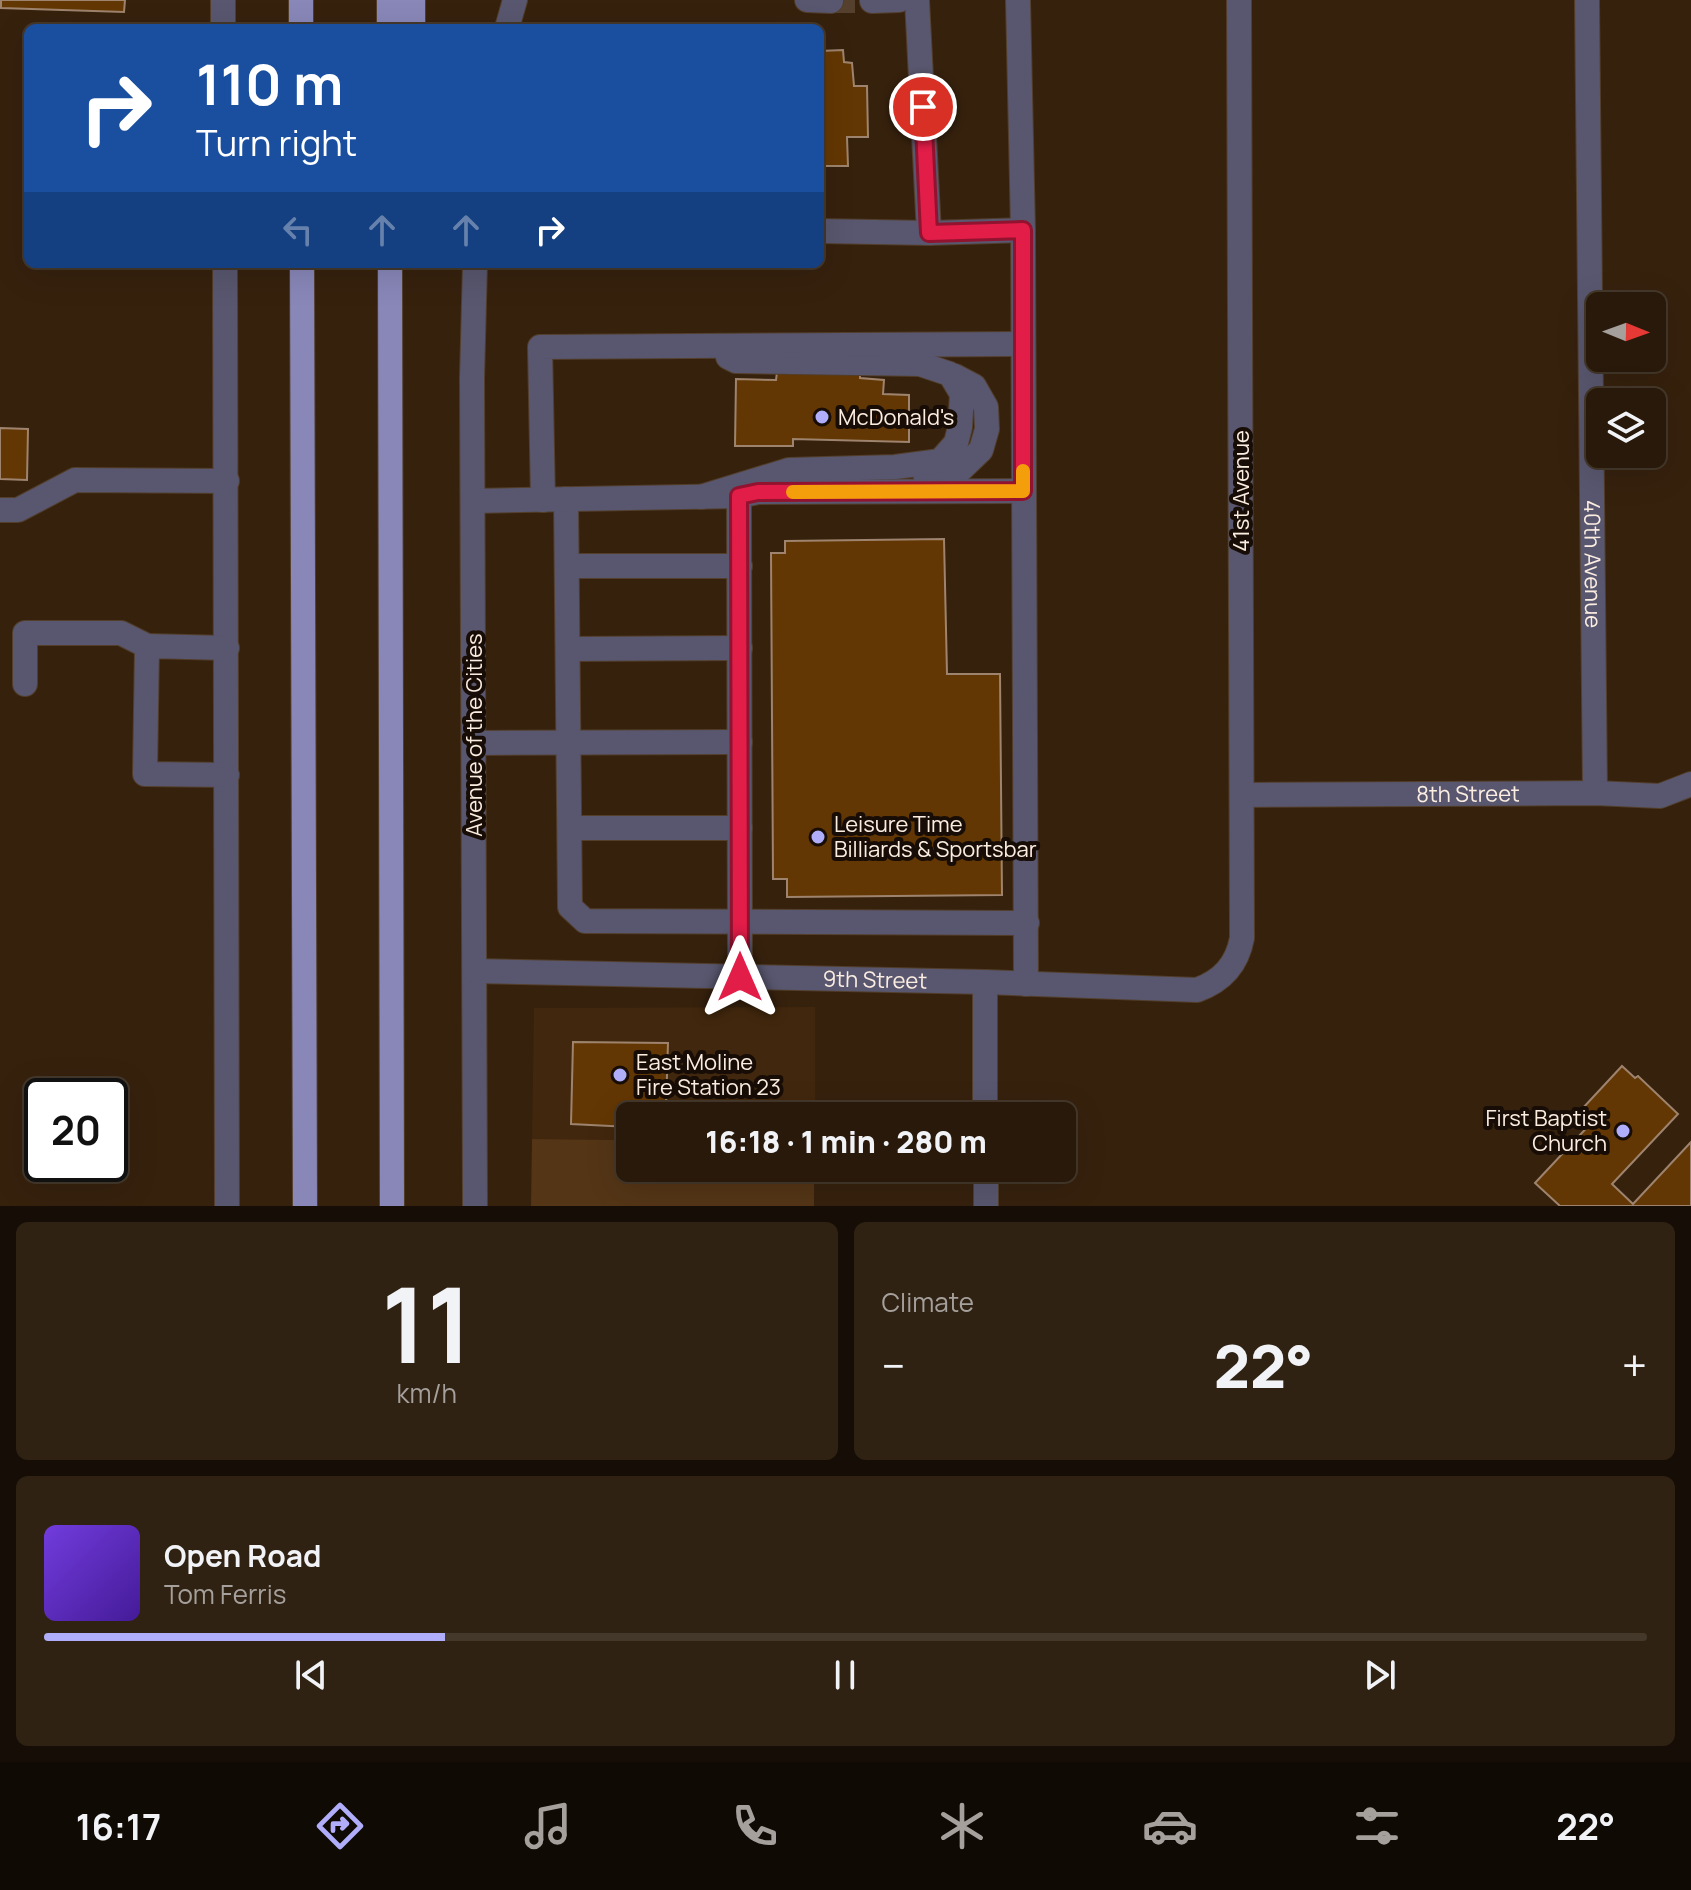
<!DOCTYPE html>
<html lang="en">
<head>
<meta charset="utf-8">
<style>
	body { margin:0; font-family:Manrope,sans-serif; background:#302213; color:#f1f3f6; height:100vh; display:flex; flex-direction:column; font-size:30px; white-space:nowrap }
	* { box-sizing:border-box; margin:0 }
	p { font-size:26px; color:#a5a09c }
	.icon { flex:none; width:44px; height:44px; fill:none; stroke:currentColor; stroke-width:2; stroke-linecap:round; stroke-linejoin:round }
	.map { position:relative; height:1206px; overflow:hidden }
	.sheet { display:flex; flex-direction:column; gap:16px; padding:16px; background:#160e06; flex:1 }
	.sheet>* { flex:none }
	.banner { position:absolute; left:24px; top:24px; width:800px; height:244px; border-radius:12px; box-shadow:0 8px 32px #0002,0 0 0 2px #44382b; background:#1a4fa0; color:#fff; overflow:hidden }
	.needle { width:52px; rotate:91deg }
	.tools { position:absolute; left:1586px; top:292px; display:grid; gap:16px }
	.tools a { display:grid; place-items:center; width:80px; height:80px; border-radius:12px; background:#28190a; box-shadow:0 8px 32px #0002,0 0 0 2px #44382b; font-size:40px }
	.speed { position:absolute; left:24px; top:1078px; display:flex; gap:16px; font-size:40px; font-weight:700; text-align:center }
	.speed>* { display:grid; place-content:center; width:104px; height:104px; border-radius:50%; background:#28190a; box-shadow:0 8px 32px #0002,0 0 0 2px #44382b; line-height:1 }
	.speed .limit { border:4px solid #111; border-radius:12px; background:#fff; color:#111 }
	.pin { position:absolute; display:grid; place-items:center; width:68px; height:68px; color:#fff; margin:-34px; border:4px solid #fff; border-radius:50%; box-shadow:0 2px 8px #0007 }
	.me { position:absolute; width:88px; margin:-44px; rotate:0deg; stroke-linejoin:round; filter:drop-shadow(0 0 6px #0008) }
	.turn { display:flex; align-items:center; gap:28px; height:168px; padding:0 40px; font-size:36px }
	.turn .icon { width:104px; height:104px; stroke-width:2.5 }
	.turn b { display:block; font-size:56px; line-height:68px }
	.lanes { display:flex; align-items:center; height:76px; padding:0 40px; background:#0003; justify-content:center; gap:40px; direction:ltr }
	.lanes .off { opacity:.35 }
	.big { font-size:60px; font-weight:800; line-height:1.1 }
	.sheet .widget { flex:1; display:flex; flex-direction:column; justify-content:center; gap:12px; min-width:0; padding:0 28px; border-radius:12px; background:#302213 }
	.sheet .dial { align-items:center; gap:0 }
	.dial b { font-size:104px; line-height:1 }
	.song { display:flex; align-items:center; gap:24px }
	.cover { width:96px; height:96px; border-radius:12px; background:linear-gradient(135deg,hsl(260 70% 55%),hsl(260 70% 35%)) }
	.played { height:8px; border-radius:4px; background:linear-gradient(90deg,#b0aefa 25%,#44382b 25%) }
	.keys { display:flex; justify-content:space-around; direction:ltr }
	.heat { display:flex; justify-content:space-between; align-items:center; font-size:44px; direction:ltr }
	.sheet .tiles { flex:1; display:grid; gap:16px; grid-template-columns:1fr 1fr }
	.widget:last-child { grid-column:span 2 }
	.trip { position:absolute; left:616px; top:1102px; width:460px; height:80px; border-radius:12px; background:#28190a; box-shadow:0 8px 32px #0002,0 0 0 2px #44382b; font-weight:800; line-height:80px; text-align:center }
	.tab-bar { display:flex; height:128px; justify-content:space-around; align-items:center; background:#100a04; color:#a5a09c }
	.tab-bar .icon { width:56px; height:56px }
	.tab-bar .on { color:#b0aefa }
	.tab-bar b { font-size:36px; color:#f1f3f6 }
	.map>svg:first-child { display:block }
	.built { fill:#41270d }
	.green { fill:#543516 }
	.building { fill:#633703; stroke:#9e846e; stroke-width:2 }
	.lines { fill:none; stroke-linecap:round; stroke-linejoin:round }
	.minor-tunnel { stroke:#54402d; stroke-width:24; stroke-dasharray:24 12; stroke-linecap:butt }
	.minor-casing { stroke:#523e2b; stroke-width:26 }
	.major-casing { stroke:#523e2b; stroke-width:26 }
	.minor { stroke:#58576f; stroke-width:24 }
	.major { stroke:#8887b8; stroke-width:24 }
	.route-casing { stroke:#92132f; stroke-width:20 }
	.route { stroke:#e11d48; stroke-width:14 }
	.slow { stroke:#f59e0b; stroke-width:14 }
	.poi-dot { fill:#b0aefa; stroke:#170d06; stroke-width:3 }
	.labels { text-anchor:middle; stroke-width:8; stroke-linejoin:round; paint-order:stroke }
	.poi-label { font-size:22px; fill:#fcede1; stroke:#170d06; text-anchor:start }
	.street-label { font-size:22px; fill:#fcede1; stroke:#170d06 }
</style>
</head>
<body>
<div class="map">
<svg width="1691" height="1206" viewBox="0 0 1691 1206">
	<rect width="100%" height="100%" fill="#36210d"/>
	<path class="built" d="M 815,1007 L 815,1116 L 630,1116 L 630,1140 L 532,1139 L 534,1008 Z"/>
	<path class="green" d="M 532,1139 L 630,1140 L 630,1168 L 814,1168 L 814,1206 L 531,1206 Z"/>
	<path class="building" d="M 1,0 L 125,0 L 124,12 L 1,8 Z
		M 843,50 L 844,62 L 852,63 L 854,86 L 867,86 L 868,137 L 847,137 L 848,166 L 820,166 L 820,51 Z
		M 777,372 L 860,372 L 860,378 L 884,380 L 883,394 L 909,395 L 909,442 L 793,439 L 793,446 L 735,446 L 736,379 L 776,380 Z
		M 0,428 L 28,429 L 27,480 L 0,479 Z
		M 944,539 L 947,674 L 1000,674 L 1002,895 L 787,897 L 787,879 L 773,879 L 771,553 L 785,553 L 785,541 Z
		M 573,1042 L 668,1043 L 666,1107 L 653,1107 L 652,1116 L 630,1116 L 630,1127 L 571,1124 Z
		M 1622,1066 L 1635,1078 L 1638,1076 L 1678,1114 L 1612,1184 L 1633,1204 L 1691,1142 L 1691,1206 L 1560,1206 L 1535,1183 L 1594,1120 L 1582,1109 Z"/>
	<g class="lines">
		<path class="minor-tunnel" d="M 831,1 L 872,1"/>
		<defs>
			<g id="minor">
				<path d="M 223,0 L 223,28"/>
				<path d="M 807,0 L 831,1"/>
				<path d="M 917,0 L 929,233"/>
				<path d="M 1018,0 L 1023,230 L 1026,984"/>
				<path id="s1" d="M 1587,0 L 1595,793"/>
				<path d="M 872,1 L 899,0"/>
				<path d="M 507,28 L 515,0"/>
				<path d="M 820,231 L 929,233 L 1023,230"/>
				<path d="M 225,264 L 227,1206"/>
				<path d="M 475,264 L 472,378 L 475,1206"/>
				<path d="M 925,474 L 956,474 L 981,450 L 987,429 L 986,407 L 974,386 L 955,376"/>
				<path d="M 739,496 L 740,977"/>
				<path d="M 701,497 L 789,470 L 895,467 L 940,461 L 956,443 L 960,427 L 962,394 L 950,374 L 920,364 L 736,361 L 728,357"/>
				<path d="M 566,499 L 570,907 L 585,921 L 1027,923"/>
				<path d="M 543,500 L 540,347 L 1022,344"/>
				<path d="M 473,501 L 739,496 L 758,492 L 1023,491"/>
				<path d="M 0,510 L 18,510 L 75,480 L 227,481"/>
				<path d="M 568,566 L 740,566"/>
				<path d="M 568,649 L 740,648"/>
				<path d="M 25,684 L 25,633 L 121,633 L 147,646"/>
				<path d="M 474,743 L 740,742"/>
				<path d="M 227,775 L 145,774 L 147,646 L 227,648"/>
				<path id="s2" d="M 1242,795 L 1595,793 L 1660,796 L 1691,784"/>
				<path d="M 570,828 L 740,828"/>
				<path id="s3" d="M 475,971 L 985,982 L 1197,990 C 1222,981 1237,965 1242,938 L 1239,0"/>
				<path d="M 985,982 L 985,1116"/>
				<path d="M 986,1168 L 986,1206"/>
			</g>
			<path id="major" d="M 301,0 L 301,28
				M 389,0 L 389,28
				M 413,0 L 413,28
				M 302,264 L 305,1206
				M 390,264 L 392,1206"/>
		</defs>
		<use href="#minor" class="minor-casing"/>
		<use href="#major" class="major-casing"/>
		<use href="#minor" class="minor"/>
		<use href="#major" class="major"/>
	</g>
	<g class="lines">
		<defs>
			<path id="route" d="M 740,977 L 739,496 L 758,492 L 1023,491 L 1023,230 L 929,233 L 923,107"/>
		</defs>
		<use href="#route" class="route-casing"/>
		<use href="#route" class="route"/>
		<path class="slow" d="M 793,492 L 1023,491 L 1023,471"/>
	</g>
	<g class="poi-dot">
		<circle cx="822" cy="417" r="8"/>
		<circle cx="818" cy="837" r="8"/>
		<circle cx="620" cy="1075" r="8"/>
		<circle cx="1623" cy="1131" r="8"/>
	</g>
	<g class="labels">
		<g class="poi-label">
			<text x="838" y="425">McDonald's</text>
			<text x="834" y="832">Leisure Time<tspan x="834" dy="25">Billiards &amp; Sportsbar</tspan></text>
			<text x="636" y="1070">East Moline<tspan x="636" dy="25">Fire Station 23</tspan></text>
			<text x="1607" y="1126" text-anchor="end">First Baptist<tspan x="1607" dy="25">Church</tspan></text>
		</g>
		<g class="street-label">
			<text transform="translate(1241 491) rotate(-90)" y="8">41st Avenue</text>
			<text dy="8" stroke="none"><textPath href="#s1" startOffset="564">40th Avenue</textPath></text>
			<text transform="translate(474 735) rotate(-90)" y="8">Avenue of the Cities</text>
			<text dy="8" stroke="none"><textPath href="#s2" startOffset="226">8th Street</textPath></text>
			<text dy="8" stroke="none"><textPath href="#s3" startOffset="400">9th Street</textPath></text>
		</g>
	</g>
</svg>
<div class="tools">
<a><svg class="needle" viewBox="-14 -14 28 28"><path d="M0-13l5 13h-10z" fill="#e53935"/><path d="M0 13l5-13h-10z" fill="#a5a09c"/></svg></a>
<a><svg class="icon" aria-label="layers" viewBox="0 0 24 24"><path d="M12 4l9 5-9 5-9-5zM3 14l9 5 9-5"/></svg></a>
</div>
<div class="speed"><div class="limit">20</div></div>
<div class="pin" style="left:923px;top:107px;background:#d93025"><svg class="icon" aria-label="arrive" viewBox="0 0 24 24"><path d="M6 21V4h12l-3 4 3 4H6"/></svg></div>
<svg class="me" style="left:740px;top:977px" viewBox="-20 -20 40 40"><path d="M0-17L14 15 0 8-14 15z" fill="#e11d48" stroke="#fff" stroke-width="4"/></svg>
<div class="trip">16:18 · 1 min · 280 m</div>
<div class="banner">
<div class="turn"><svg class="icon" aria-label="right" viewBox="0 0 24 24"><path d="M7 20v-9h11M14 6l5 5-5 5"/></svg><div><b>110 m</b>Turn right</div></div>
<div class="lanes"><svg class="icon off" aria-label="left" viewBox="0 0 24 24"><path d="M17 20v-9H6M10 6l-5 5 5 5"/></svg><svg class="icon off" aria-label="ahead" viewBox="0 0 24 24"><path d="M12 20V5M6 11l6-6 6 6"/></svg><svg class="icon off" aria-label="ahead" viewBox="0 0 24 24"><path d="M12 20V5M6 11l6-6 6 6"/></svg><svg class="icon" aria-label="right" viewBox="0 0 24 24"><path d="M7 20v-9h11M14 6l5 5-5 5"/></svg></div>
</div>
</div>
<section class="sheet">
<div class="tiles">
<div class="widget dial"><b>11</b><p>km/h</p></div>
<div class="widget"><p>Climate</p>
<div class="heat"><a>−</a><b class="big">22°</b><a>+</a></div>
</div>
<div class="widget">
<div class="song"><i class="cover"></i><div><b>Open Road</b><p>Tom Ferris</p></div></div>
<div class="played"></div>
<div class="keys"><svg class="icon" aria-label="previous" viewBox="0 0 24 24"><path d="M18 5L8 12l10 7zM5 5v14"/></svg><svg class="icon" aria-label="pause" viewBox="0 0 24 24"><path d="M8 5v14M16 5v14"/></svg><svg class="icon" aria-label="next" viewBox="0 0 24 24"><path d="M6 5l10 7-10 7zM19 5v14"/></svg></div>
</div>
</div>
</section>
<nav class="tab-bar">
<b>16:17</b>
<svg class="icon on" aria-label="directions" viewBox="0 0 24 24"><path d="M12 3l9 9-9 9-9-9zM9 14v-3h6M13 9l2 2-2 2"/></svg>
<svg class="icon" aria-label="music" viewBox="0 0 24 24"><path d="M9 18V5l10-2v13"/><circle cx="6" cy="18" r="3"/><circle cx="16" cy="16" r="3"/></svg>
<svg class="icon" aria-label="phone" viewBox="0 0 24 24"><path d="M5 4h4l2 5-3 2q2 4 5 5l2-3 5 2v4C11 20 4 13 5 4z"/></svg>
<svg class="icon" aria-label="climate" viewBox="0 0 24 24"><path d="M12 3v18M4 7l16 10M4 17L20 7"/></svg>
<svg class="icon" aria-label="car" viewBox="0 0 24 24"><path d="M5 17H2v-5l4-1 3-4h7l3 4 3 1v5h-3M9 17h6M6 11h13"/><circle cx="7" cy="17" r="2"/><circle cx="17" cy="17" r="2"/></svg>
<svg class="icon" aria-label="filters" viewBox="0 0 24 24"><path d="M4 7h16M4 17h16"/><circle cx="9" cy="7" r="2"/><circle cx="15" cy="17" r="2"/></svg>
<b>22°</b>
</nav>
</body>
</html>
